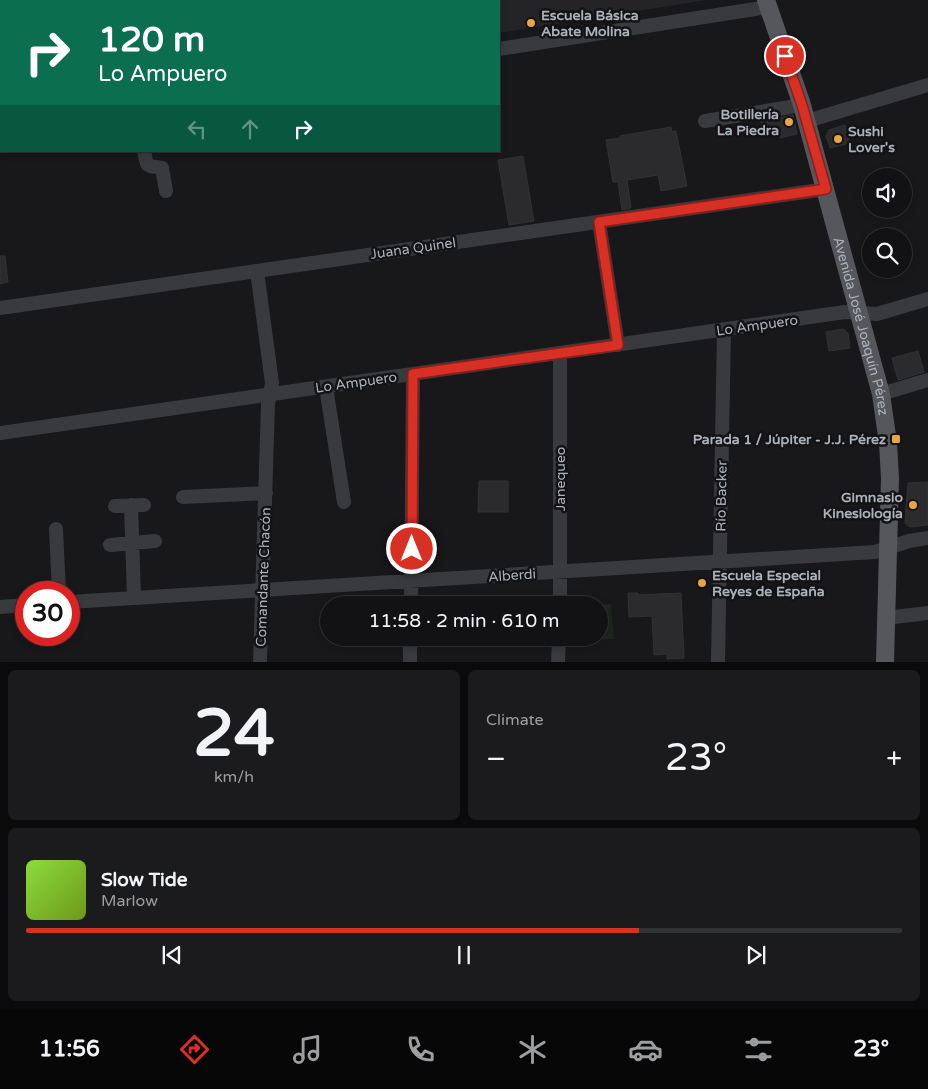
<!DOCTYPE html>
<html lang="en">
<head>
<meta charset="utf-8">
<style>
	body { margin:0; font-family:"Varela Round",sans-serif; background:#1b1b1d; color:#f1f3f6; height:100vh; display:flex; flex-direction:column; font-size:19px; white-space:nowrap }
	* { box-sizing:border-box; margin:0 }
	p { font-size:16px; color:#9c9ea0 }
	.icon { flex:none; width:28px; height:28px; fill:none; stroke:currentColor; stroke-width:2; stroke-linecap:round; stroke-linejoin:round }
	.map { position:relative; height:662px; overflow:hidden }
	.side { display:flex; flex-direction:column; gap:8px; padding:8px; background:#0a0a0b; flex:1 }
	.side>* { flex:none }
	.top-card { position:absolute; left:0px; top:0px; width:500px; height:152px; box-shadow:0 2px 8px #0003,0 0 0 1px #313234; background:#0b6e4f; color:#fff; overflow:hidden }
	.tools { position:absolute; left:862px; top:168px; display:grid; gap:10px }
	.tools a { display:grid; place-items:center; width:50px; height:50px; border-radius:50%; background:#121214; box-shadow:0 2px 8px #0003,0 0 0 1px #313234; font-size:25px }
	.speed { position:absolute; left:15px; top:581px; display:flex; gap:10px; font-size:25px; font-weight:700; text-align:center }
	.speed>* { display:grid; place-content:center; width:65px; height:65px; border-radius:50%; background:#121214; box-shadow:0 2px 8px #0003,0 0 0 1px #313234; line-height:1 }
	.speed .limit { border:8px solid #d22; background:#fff; color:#111 }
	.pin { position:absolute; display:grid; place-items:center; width:42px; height:42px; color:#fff; margin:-21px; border:2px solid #fff; border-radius:50%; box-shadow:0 1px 5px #0007 }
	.me { position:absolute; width:55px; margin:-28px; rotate:0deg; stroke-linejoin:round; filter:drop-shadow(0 0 4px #0008) }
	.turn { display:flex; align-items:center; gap:18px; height:105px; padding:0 15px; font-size:22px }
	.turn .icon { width:65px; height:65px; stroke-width:2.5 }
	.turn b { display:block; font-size:35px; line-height:42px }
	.lanes { display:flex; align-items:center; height:48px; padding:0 15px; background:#0003; justify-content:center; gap:25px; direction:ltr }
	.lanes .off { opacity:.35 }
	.big { font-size:38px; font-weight:600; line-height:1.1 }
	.side .widget { flex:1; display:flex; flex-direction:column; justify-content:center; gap:8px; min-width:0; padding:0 18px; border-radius:8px; background:#1b1b1d }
	.side .dial { align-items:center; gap:0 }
	.dial b { font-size:65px; line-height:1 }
	.song { display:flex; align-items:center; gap:15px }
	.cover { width:60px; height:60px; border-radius:8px; background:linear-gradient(135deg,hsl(90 70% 55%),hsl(80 70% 35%)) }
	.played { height:5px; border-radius:2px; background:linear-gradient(90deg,#d93025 70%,#313234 70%) }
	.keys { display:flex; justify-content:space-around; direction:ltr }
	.heat { display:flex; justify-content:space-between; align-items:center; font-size:28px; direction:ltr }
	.side .tiles { flex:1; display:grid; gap:8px; grid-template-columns:1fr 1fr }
	.widget:last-child { grid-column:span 2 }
	.trip { position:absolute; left:320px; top:596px; width:288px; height:50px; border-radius:25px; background:#121214; box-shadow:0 2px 8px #0003,0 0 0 1px #313234; font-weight:600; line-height:50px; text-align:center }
	.dock { display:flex; height:80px; justify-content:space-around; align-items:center; background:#070708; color:#9c9ea0 }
	.dock .icon { width:35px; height:35px }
	.dock .selected { color:#d93025 }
	.dock b { font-size:22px; color:#f1f3f6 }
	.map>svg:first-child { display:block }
	.built { fill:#242427 }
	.green { fill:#1e251e }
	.building { fill:#2b2b2e; stroke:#323236 }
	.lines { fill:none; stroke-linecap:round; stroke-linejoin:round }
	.minor { stroke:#393a3e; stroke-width:14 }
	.major { stroke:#55575d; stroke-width:18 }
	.route-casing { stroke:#8d1f18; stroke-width:12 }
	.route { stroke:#d93025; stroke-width:9 }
	.poi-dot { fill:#e8a541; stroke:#131315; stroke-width:2 }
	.labels { text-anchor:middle; stroke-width:5; stroke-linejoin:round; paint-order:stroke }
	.poi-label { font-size:14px; font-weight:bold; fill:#abb0b9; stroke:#131315; text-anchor:start }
	.street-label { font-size:14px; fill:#abb0b9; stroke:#131315 }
</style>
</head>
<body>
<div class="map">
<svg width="928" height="662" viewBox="0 0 928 662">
	<rect width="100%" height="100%" fill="#18181a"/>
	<path class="built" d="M 271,0 L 707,0 L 499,33 L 499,1 L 271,1 Z"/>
	<path class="green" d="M 611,604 L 614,639 L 595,640 L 595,638 L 599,638 L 599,605 Z"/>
	<path class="building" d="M 793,115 L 797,134 L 780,138 L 778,128 L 763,132 L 761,121 Z
		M 845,125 L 850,143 L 830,148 L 826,136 L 829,130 Z
		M 671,127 L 672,132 L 676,131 L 687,186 L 661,191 L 658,175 L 627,180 L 631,208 L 622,210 L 618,182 L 613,182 L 606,140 L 620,138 L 620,136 Z
		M 523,156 L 534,221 L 509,225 L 498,160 Z
		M 0,256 L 5,256 L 8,282 L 0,284 Z
		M 843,329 L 848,333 L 850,348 L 829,351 L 826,332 Z
		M 918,351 L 924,372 L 898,380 L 892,358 Z
		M 479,481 L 508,481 L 508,512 L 478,512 Z
		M 928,482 L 928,525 L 910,527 L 905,523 L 908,483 Z
		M 628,593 L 638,593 L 638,595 L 681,593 L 684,658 L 667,659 L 667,654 L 654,655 L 652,616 L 629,617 Z"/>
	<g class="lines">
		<path class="minor" d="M 499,49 L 768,7
			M 705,121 L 802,105
			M 807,121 L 928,85
			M 0,126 L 1,126
			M 144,151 C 148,171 146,164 162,168 L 166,191
			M 599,222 L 618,345
			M 257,271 L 272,383 L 268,404 L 260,662
			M 0,308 L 826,189
			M 326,387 L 344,502
			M 881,394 L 928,380
			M 0,433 L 845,312 L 877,314 L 928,299
			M 183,497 L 266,493
			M 131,505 L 134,598
			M 115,506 L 144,505
			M 56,529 L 59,592
			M 110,545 L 155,541
			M 69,602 L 875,552 L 909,541 L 928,538
			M 411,605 L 413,374
			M 560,605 L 560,353
			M 0,607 L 26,605
			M 886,618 L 928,613
			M 410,662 L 410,638
			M 558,662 L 559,638
			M 718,662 L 724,330"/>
		<path class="major" id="s1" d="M 766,0 L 802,105 L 881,394 L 888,443 L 890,478 L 885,662"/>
	</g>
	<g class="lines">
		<defs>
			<path id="route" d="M 412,549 L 413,374 L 618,345 L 599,222 L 826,189 L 802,105 L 785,56"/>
		</defs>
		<use href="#route" class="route-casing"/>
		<use href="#route" class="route"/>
	</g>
	<g class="poi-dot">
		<circle cx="531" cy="23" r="5"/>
		<circle cx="789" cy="122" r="5"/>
		<circle cx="838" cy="139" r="5"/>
		<rect x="891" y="434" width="10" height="10" rx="2.5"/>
		<circle cx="913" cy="505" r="5"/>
		<circle cx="702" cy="583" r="5"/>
	</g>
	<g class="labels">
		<g class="poi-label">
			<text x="541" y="20">Escuela Básica<tspan x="541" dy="16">Abate Molina</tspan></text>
			<text x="779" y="119" text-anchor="end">Botillería<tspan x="779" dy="16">La Piedra</tspan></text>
			<text x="848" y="136">Sushi<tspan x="848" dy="16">Lover's</tspan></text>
			<text x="886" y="444" text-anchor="end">Parada 1 / Júpiter - J.J. Pérez</text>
			<text x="903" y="502" text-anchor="end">Gimnasio<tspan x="903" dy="16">Kinesiología</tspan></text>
			<text x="712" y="580">Escuela Especial<tspan x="712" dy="16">Reyes de España</tspan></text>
		</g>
		<g class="street-label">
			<text transform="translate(413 248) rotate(-8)" y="5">Juana Quinel</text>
			<text transform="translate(757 325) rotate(-8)" y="5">Lo Ampuero</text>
			<text dy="5" stroke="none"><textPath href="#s1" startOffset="340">Avenida José Joaquín Pérez</textPath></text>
			<text transform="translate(356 382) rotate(-8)" y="5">Lo Ampuero</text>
			<text transform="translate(560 479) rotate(-90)" y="5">Janequeo</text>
			<text transform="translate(721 496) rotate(-89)" y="5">Río Backer</text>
			<text transform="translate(512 575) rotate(-4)" y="5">Alberdi</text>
			<text transform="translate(263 577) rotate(-88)" y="5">Comandante Chacón</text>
		</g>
	</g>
</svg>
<div class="tools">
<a><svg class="icon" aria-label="sound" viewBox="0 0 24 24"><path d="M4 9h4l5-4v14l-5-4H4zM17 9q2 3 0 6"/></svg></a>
<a><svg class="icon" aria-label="search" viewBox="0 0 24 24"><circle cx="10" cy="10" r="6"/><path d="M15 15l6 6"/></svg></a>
</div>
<div class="speed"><div class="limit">30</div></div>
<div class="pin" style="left:785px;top:56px;background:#d93025"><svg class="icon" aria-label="arrive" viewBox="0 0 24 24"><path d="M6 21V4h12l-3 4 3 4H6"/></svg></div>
<svg class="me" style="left:412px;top:549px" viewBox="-20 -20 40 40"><circle r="17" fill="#d93025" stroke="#fff" stroke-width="3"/><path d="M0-11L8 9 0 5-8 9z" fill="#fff"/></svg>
<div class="trip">11:58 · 2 min · 610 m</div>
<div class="top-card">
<div class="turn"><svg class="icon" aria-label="right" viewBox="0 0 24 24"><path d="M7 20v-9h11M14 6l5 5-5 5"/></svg><div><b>120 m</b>Lo Ampuero</div></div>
<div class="lanes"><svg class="icon off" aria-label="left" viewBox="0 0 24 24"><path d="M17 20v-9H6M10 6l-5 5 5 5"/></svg><svg class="icon off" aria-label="ahead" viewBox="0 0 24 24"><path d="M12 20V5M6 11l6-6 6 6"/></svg><svg class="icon" aria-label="right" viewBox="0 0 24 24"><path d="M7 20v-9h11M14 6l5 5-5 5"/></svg></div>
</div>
</div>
<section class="side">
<div class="tiles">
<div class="widget dial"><b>24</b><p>km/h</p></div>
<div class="widget"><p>Climate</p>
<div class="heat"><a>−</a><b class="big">23°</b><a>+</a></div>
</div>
<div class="widget">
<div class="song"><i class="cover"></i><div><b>Slow Tide</b><p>Marlow</p></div></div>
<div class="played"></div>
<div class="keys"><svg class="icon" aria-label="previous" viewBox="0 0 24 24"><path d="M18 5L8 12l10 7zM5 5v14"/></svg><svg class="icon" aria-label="pause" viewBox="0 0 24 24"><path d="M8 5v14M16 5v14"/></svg><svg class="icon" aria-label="next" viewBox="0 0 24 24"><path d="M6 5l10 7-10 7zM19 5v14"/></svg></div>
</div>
</div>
</section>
<nav class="dock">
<b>11:56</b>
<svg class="icon selected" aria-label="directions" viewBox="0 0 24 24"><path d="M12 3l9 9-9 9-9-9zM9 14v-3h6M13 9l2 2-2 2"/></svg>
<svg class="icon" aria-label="music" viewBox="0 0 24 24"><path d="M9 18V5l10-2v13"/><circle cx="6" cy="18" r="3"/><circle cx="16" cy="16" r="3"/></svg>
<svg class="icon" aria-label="phone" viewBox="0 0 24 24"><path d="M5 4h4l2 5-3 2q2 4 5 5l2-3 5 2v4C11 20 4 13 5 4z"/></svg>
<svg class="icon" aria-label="climate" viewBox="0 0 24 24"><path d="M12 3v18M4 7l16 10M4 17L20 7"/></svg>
<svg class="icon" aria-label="car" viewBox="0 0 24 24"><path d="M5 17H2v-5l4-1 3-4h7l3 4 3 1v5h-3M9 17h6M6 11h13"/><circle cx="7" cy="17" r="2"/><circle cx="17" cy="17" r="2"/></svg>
<svg class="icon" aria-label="filters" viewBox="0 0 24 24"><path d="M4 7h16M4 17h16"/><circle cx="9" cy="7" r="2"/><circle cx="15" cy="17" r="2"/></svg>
<b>23°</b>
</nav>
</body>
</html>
